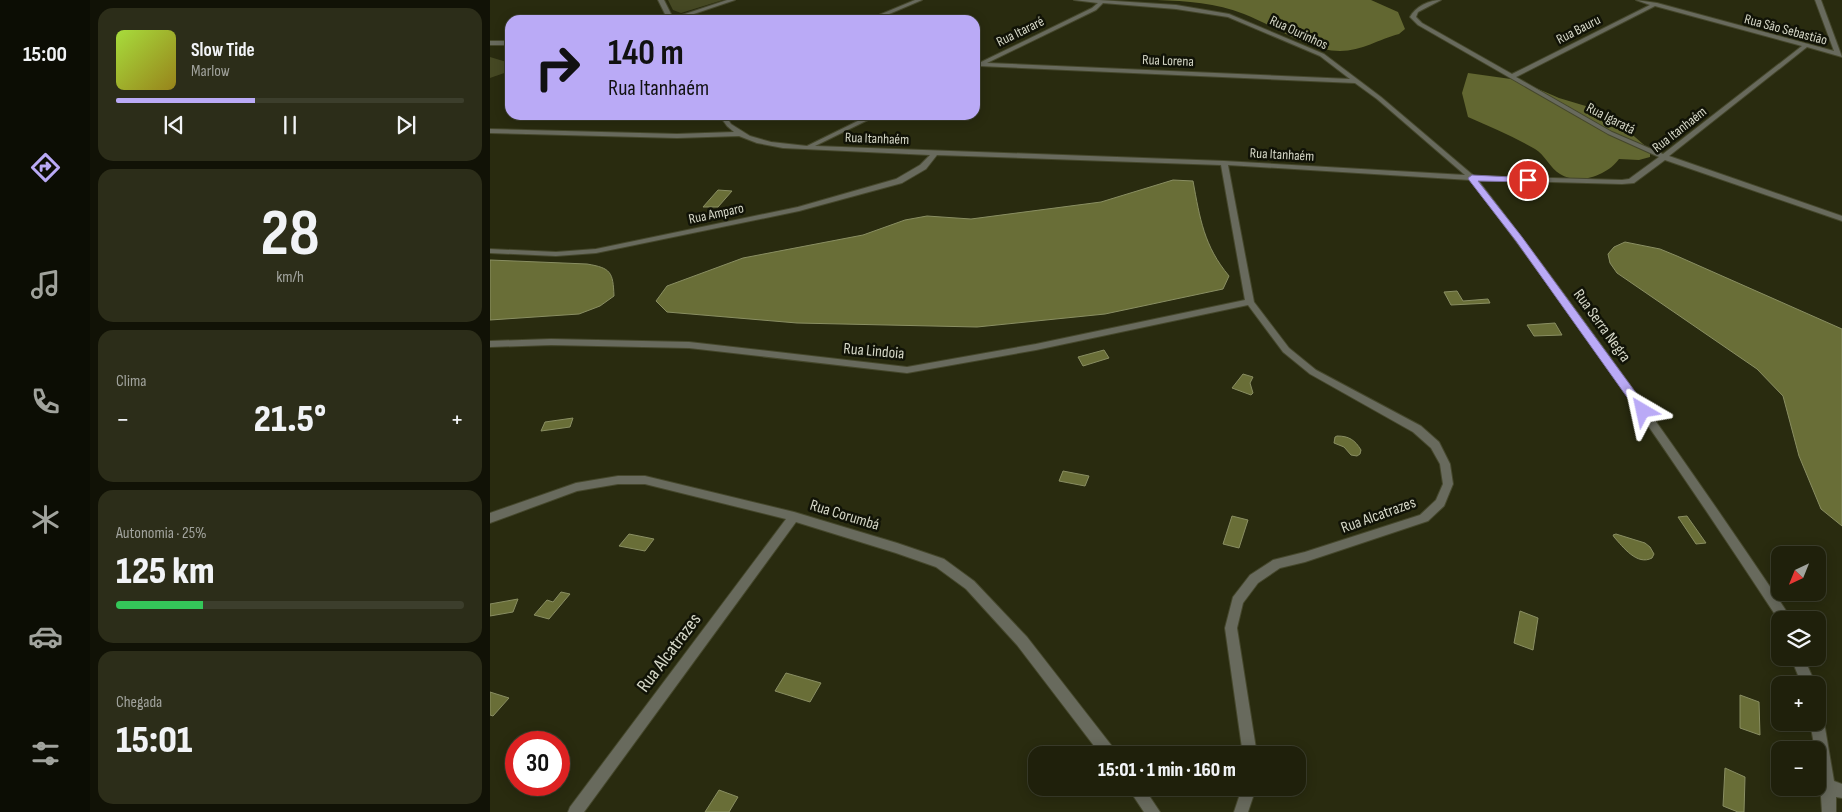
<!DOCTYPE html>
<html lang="pt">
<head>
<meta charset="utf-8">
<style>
	body { margin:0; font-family:"Sofia Sans Condensed",sans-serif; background:#2c2d19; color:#f1f3f6; height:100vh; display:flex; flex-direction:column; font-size:19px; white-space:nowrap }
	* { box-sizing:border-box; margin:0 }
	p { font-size:16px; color:#a1a39d }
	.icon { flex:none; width:28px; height:28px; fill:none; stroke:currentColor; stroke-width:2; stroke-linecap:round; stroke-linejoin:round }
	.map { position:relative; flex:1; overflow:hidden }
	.sheet { display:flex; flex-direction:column; gap:8px; padding:8px; background:#111206; width:400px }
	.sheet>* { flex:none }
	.guide { position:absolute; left:15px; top:15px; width:475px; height:105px; border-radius:15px; box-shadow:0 2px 12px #0003,0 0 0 1px #3c3e2c; background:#baaaf6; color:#111; overflow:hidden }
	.needle { width:32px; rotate:223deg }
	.buttons { position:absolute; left:1281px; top:546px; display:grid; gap:10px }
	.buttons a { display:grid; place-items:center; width:55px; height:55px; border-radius:10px; background:#1f200b; box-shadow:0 2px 12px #0003,0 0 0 1px #3c3e2c; font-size:25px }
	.speed { position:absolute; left:15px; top:731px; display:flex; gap:10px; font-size:25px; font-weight:700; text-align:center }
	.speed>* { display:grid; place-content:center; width:65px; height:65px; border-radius:50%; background:#1f200b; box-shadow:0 2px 12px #0003,0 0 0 1px #3c3e2c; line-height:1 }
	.speed .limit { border:8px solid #d22; background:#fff; color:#111 }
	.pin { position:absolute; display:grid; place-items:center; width:42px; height:42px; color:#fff; margin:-21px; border:2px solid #fff; border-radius:50%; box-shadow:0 1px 5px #0007 }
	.me { position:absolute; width:55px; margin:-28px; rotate:324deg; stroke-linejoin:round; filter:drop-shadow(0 0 4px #0008) }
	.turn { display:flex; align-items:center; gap:18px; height:105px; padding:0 20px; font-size:22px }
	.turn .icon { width:65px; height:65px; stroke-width:2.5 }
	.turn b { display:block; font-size:35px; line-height:42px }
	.big { font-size:38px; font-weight:800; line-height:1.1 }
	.sheet .card { flex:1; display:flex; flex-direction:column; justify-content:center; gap:8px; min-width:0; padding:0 18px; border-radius:15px; background:#2c2d19 }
	.sheet .dial { align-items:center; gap:0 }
	.dial b { font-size:65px; line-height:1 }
	.song { display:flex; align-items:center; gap:15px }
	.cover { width:60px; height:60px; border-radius:8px; background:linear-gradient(135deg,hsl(80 70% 55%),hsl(50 70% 35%)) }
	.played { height:5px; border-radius:2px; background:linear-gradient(90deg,#baaaf6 40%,#3c3e2c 40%) }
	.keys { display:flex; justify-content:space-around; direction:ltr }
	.heat { display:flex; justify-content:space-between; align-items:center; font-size:28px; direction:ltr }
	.charge { height:8px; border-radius:4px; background:linear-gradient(90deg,#34c759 25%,#3c3e2c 0) }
	.trip { position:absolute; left:538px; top:746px; width:278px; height:50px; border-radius:15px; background:#1f200b; box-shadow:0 2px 12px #0003,0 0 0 1px #3c3e2c; font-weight:800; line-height:50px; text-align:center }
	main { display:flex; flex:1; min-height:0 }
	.tabs { display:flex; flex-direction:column; width:90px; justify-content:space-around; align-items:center; background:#0c0d04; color:#a1a39d }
	.tabs .icon { width:35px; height:35px }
	.tabs .selected { color:#baaaf6 }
	.tabs b { font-size:22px; color:#f1f3f6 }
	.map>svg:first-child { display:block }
	.green { fill:#454823 }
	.forest { fill:#626731 }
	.water { fill:#696e37; stroke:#898e62 }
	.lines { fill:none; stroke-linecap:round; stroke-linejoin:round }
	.minor-casing { stroke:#45472c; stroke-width:2 }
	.minor { fill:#686a5d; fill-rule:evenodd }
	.route { fill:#baaaf6; stroke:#796ea0 }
	.labels { text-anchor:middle; stroke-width:5; stroke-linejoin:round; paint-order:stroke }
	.far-street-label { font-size:14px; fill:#d5d7c7; stroke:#111307 }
	.street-label { font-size:16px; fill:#d5d7c7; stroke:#111307 }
	.near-street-label { font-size:19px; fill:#d5d7c7; stroke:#111307 }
</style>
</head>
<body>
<main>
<nav class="tabs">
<b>15:00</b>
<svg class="icon selected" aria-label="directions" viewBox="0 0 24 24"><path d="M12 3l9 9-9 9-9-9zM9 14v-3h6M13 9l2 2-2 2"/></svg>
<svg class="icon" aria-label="music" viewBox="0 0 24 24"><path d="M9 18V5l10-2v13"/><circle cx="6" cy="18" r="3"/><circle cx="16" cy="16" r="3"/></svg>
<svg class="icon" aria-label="phone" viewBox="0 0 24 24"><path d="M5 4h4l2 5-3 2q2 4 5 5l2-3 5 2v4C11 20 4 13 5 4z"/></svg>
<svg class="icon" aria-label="climate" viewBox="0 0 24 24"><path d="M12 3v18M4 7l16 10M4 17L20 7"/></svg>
<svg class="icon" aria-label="car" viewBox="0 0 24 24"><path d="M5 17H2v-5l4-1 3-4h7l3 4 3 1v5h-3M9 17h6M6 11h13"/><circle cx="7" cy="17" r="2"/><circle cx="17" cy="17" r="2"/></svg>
<svg class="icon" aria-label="filters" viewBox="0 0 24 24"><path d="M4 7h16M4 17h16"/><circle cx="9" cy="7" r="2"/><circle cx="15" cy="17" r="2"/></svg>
</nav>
<section class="sheet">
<div class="card">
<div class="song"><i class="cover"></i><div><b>Slow Tide</b><p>Marlow</p></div></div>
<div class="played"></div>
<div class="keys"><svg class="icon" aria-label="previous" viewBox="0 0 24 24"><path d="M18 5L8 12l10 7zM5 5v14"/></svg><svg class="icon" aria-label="pause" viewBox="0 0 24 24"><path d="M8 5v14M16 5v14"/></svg><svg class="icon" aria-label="next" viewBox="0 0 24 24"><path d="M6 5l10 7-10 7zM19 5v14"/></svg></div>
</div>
<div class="card dial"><b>28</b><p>km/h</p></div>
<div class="card"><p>Clima</p>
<div class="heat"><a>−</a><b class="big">21.5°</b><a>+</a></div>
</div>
<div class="card"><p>Autonomia · 25%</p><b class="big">125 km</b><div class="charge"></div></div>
<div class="card"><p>Chegada</p><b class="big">15:01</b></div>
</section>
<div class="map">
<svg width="1352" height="812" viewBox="0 0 1352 812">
	<rect width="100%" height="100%" fill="#292b0f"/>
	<path class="green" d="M 178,0 L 233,0 L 191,13 L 183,10 Z
		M 0,57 L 20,63 L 20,71 L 0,78 Z"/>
	<path class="forest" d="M 667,0 L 881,0 L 908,12 L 915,29 L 909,34 C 889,39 872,51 850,51 C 819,51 783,25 754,14 C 726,3 697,1 667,0 Z
		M 978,73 L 1028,80 L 1069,98 L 1119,113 L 1128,117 L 1138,131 L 1160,150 L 1160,157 L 1149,160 L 1129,159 C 1118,175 1088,186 1070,174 C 1060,168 1055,155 1045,149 C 1024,137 1001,127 978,117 L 972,93 Z"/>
	<path class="water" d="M 683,180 L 703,181 C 710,219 714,246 739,276 L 733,289 L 615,314 L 487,327 L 307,323 L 177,312 L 166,301 L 177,286 L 253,258 L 373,235 L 415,220 L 437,216 L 481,219 L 611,202 Z
		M 228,190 L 242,191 L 228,207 L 213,207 Z
		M 1135,242 L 1170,249 L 1187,256 L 1352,329 L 1352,526 L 1331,509 L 1309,456 L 1293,396 L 1267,369 L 1127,273 L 1120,263 L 1118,254 L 1124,247 Z
		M 0,260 L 97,264 C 121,268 123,272 124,296 L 110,306 L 89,314 L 0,320 Z
		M 967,291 L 973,301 L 998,299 L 1000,303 L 961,305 L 954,292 Z
		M 1065,323 L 1072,335 L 1044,336 L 1037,325 Z
		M 614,350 L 619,358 L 593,366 L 588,357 Z
		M 753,374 L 763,377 L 760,383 L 763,393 L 761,395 L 742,388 Z
		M 83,418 L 80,427 L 51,431 L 55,422 Z
		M 847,436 C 859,436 865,440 871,450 L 870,454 L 867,456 L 861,455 L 854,447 L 844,443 L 845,437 Z
		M 573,471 L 599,476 L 595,486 L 569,481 Z
		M 742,516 L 758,520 L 749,548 L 733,544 Z
		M 1197,516 L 1216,543 L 1206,544 L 1188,517 Z
		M 139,534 L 164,539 L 155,551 L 129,546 Z
		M 1126,534 L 1155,543 L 1160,547 L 1164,554 L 1162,558 C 1147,566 1133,547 1124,537 L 1123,535 Z
		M 71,592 L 80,594 L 59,619 L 44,615 L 57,600 L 63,602 Z
		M 28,599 L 23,612 L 0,616 L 0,604 Z
		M 1030,611 L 1048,618 L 1043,650 L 1024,643 Z
		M 296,673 L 331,683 L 320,702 L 285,691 Z
		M 0,692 L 19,698 L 3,716 L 0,715 Z
		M 1250,695 L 1269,702 L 1270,735 L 1250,728 Z
		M 1235,768 L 1255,777 L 1254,812 L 1248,812 L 1233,806 Z
		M 229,790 L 248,797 L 239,812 L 215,812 Z"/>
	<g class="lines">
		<defs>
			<path id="minor" d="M 168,0 L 174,0 L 183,18 L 237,0 L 245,0 L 186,20 L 178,20 Z
				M 425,0 L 432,0 L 385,20 L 377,20 Z
				M 584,0 L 609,0 L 686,5 L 739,14 L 834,54 L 891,97 L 984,176 L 1132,180 L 1139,179 L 1169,157 L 1118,134 L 928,25 L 920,17 C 925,7 939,0 951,0 L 928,12 L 926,17 L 932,23 L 1022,74 L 1160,5 L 1146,0 L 1167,3 L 1344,51 L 1325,0 L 1331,0 L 1352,57 L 1317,47 L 1179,156 L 1352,216 L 1352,221 L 1175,160 L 1144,183 L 1132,184 L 988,180 C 1095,319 1197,463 1295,609 L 1300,620 L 1290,620 L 1290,624 L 1286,616 C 1189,468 1088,321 980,180 L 738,165 L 764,302 L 799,348 L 826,370 L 931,426 L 949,442 L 960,464 L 963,484 L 954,506 L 938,521 L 815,562 L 790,568 L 768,583 L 753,603 L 747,628 L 767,755 L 753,755 L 735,628 L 743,597 L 760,575 L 783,560 L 815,552 L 930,515 L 946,500 L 953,484 L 950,464 L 941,448 L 923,432 L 820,374 L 793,352 L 758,305 L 546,350 L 417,373 L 199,348 L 61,345 L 0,347 L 0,341 L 61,339 L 199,342 L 417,367 L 546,344 L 755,300 L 731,165 L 447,155 L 436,169 L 412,183 L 309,211 L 106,253 L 66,256 L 0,253 L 0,249 L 66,252 L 106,249 L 308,207 L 406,179 L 430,165 L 440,155 L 293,148 L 267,143 L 249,136 L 187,138 L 0,133 L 0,129 L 187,134 L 244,132 L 237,126 L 229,115 L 235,115 L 241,124 L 260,136 L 281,142 L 317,146 L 380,115 L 388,115 L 325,146 L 734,161 L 975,175 L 887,99 L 865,83 L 490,66 L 487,64 L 602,8 L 608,3 ZM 613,3 L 686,9 L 738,17 L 830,56 L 860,79 L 497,63 L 606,10 ZM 1165,6 L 1312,46 L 1173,154 L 1122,132 L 1026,77 Z
				M 0,41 L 20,41 L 20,45 L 0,45 Z
				M 128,476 L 155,476 L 304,512 L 407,543 L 454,559 L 484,581 L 537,637 L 625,750 L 627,755 L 611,755 L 527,645 L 476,589 L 446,567 L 406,553 L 306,522 L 94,812 L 78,812 L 80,807 L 296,519 L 155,484 L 128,484 L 87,491 L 0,523 L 0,513 L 86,483 Z
				M 1301,658 L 1314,658 L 1326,685 L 1312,685 Z
				M 1328,715 L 1332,717 L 1334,722 L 1344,781 L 1352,784 L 1352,798 L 1346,797 L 1346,812 L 1332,812 L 1328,750 L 1325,750 L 1320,722 L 1328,722 Z
				M 638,788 L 654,788 L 670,812 L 654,812 Z
				M 752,788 L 766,788 L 758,812 L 744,812 Z"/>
		</defs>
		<use href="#minor" class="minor-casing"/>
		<use href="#minor" class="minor"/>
	</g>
	<path class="route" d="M 982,175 L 1041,178 L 1041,182 L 1038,182 L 988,181 L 1032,237 L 1157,408 L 1159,411 L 1157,414 L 1149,414 L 1026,241 L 979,180 L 978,178 Z"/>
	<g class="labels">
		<g class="far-street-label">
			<text transform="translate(1088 29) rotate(-27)" y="5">Rua Bauru</text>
			<text transform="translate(1296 29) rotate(15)" y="5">Rua São Sebastião</text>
			<text transform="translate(530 31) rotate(-26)" y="5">Rua Itararé</text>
			<text transform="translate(809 32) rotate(25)" y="5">Rua Ourinhos</text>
			<text transform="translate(678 60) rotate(2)" y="5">Rua Lorena</text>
			<text transform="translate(1121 118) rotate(27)" y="5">Rua Igaratá</text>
			<text transform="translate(1189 129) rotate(-38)" y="5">Rua Itanhaém</text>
			<text transform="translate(387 138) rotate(2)" y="5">Rua Itanhaém</text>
			<text transform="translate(792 154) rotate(3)" y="5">Rua Itanhaém</text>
			<text transform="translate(226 213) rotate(-12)" y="5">Rua Amparo</text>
		</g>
		<g class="street-label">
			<text transform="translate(1113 325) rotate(54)" y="6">Rua Serra Negra</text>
			<text transform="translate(384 350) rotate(5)" y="6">Rua Lindoia</text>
			<text transform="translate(355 514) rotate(17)" y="6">Rua Corumbá</text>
			<text transform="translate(888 514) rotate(-20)" y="6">Rua Alcatrazes</text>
		</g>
		<g class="near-street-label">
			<text transform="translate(178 652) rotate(-53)" y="7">Rua Alcatrazes</text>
		</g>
	</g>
</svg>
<div class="buttons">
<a><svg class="needle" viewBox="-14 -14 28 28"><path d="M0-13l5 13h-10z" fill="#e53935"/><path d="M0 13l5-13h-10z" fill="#a1a39d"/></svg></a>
<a><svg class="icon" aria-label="layers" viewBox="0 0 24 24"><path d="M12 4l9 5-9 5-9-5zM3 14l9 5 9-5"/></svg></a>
<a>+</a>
<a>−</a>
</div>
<div class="speed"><div class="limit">30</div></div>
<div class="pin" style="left:1038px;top:180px;background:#d93025"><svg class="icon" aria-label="arrive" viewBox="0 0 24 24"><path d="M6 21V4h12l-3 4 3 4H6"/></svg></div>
<svg class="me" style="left:1153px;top:411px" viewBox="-20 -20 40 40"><path d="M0-17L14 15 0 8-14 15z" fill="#baaaf6" stroke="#fff" stroke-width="4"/></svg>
<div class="trip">15:01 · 1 min · 160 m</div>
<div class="guide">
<div class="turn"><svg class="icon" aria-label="right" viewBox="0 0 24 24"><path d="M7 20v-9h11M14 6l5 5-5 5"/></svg><div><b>140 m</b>Rua Itanhaém</div></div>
</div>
</div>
</main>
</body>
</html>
